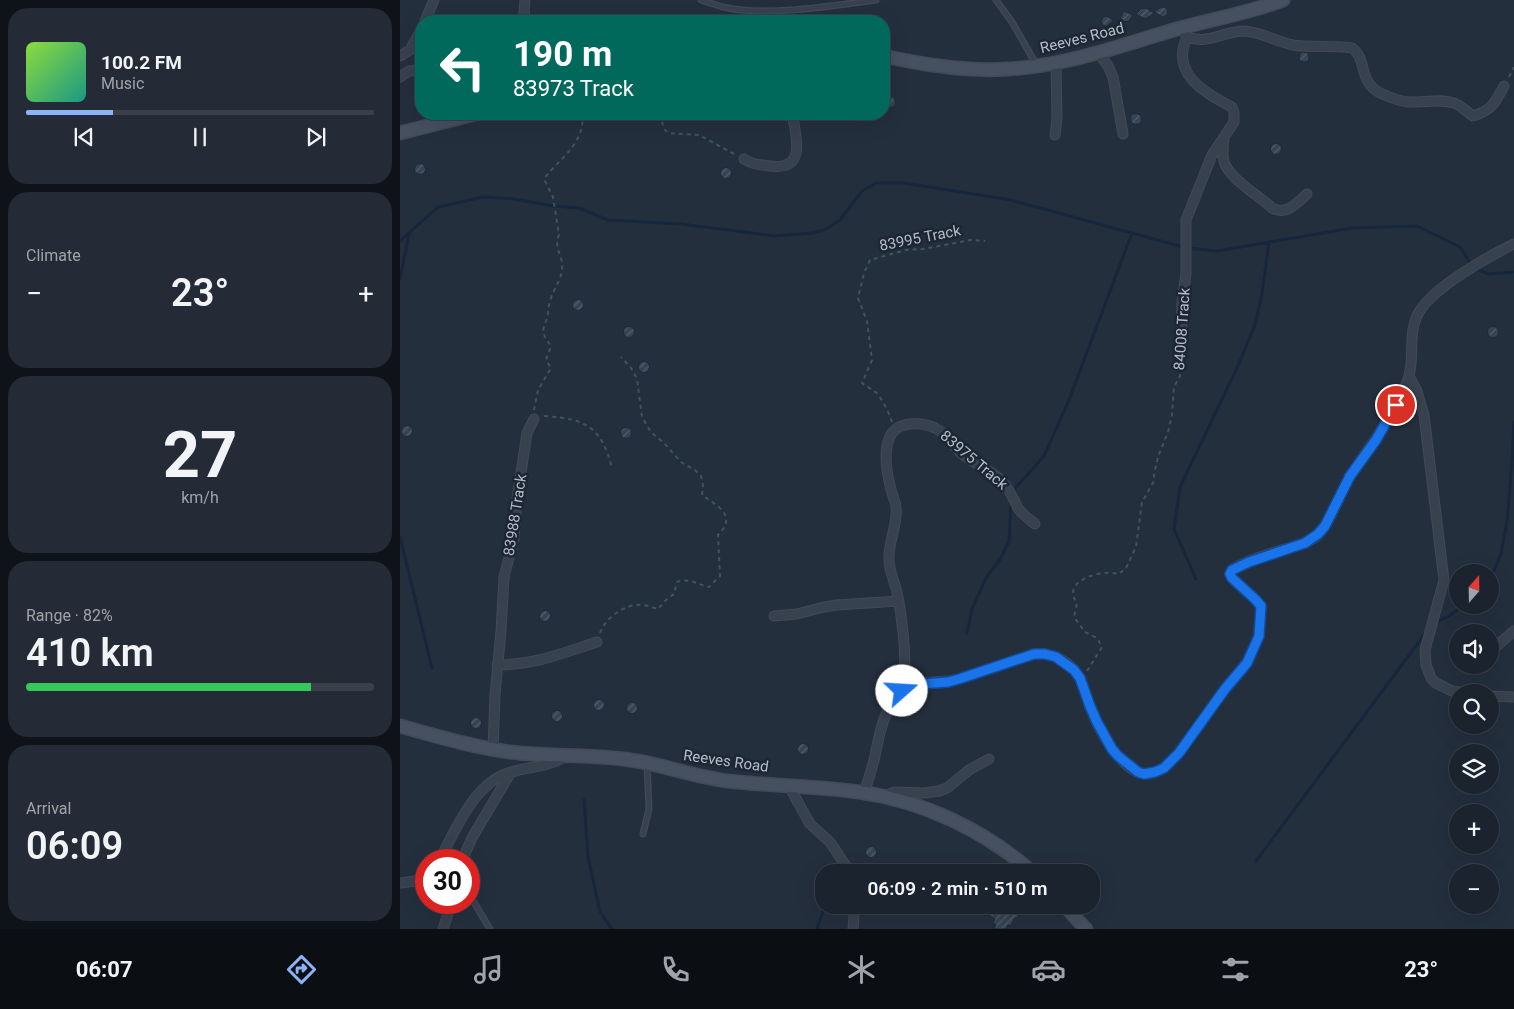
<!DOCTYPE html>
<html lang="en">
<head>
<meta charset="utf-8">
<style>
	body { margin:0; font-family:Roboto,sans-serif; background:#242b36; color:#f1f3f6; height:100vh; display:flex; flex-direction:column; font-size:19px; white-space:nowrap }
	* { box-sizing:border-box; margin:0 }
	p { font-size:16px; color:#a0a4aa }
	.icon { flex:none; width:28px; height:28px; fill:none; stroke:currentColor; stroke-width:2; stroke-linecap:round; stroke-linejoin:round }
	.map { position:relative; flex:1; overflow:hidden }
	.side { display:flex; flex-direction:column; gap:8px; padding:8px; background:#0f1319; width:400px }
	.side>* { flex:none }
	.hud { position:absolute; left:15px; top:15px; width:475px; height:105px; border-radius:20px; box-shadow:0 5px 20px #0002,0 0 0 1px #39404a; background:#00695c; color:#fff; overflow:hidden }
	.needle { width:32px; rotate:20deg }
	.buttons { position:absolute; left:1049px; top:564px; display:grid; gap:10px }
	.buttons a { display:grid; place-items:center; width:50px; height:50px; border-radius:50%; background:#1b232e; box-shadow:0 5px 20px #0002,0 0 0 1px #39404a; font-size:25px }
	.speed { position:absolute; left:15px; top:849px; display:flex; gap:10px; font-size:25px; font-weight:700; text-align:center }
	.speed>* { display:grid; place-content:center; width:65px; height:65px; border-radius:50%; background:#1b232e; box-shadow:0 5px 20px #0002,0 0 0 1px #39404a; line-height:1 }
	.speed .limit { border:8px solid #d22; background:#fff; color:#111 }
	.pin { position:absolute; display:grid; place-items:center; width:42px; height:42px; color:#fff; margin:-21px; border:2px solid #fff; border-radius:50%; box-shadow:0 1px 5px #0007 }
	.me { position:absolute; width:55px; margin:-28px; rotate:71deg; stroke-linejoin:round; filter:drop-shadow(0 0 4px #0008) }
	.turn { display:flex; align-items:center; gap:18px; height:105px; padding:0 15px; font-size:22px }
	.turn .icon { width:65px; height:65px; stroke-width:2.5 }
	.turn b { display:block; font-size:35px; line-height:42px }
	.big { font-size:38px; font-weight:600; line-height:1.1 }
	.side .tile { flex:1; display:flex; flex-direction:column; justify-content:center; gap:8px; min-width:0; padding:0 18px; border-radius:20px; background:#242b36 }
	.side .dial { align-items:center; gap:0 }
	.dial b { font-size:65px; line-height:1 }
	.song { display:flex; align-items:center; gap:15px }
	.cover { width:60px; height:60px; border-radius:8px; background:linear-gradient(135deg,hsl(90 70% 55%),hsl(170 70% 35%)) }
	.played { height:5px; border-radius:2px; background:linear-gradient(90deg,#8ab4f8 25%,#39404a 25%) }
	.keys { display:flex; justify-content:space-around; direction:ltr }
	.heat { display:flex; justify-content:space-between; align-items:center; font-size:28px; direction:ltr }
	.charge { height:8px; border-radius:4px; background:linear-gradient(90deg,#34c759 82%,#39404a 0) }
	.trip { position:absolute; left:415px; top:864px; width:285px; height:50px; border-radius:20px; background:#1b232e; box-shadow:0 5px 20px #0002,0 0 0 1px #39404a; font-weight:600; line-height:50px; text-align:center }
	.tabs { display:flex; height:80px; justify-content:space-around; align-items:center; background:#0b0e12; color:#a0a4aa }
	.tabs .icon { width:35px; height:35px }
	.tabs .active { color:#8ab4f8 }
	.tabs b { font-size:22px; color:#f1f3f6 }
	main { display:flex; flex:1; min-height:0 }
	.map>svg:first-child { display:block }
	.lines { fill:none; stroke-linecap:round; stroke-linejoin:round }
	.stream { stroke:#17263c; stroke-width:3 }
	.building { fill:url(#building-hatch); stroke:#1f2835 }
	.lane-casing { stroke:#414a57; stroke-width:7 }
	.street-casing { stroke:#414a57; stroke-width:11 }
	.secondary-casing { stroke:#414a57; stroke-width:15 }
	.path { stroke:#3f5557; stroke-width:2; stroke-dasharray:4 4; stroke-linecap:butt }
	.lane { stroke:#38414e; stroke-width:4.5 }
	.street { stroke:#38414e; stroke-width:9 }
	.secondary { stroke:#465061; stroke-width:12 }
	.route-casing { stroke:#114b97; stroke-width:12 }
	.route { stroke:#1a73e8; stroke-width:9 }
	.labels { text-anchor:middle; stroke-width:5; stroke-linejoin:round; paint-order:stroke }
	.street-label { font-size:15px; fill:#b4bcc9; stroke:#1d2633 }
</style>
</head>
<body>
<main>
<section class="side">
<div class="tile">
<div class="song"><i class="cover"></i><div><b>100.2 FM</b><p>Music</p></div></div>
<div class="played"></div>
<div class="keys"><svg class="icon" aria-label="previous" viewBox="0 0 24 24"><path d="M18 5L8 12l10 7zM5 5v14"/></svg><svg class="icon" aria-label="pause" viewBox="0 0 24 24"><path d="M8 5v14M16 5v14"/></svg><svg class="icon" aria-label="next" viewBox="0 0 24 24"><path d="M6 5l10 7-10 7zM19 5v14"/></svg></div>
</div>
<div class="tile"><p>Climate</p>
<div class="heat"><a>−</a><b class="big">23°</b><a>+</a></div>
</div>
<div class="tile dial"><b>27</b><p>km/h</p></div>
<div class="tile"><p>Range · 82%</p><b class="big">410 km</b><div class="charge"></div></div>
<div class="tile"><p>Arrival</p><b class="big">06:09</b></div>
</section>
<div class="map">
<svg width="1114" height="929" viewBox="0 0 1114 929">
	<defs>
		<pattern id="building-hatch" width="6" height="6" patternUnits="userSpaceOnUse" patternTransform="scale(1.25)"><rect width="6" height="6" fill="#364354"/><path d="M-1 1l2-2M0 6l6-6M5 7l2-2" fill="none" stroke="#515c6b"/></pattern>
	</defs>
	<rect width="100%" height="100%" fill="#242f3e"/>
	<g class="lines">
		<path class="stream" d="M 0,241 L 38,207 L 83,197 L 114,199 L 154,206 L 179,208 L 208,220 L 281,224 L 375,236 L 413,233 L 426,229 L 440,220 L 462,191 L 476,183 L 504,183 L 611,200 L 787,248 L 817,251 L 952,228 L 1017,226 L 1060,247 L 1070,263
			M 1079,270 L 1089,274 L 1114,272
			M 0,279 L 9,234
			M 611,493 L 644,456 L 669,400 L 732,233
			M 0,537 L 32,668
			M 796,579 L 774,529 L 780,487 L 837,368 L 855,325 L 862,293 L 869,242
			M 1090,580 L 1101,554 L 1107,521 L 1112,463 L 1114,422
			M 1034,623 L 1049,616 L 1065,605
			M 567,633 L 572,609 L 586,578 L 601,558 L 609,541 L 611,501
			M 184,800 L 188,857 L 200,912 L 212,929
			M 856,861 L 1027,631
			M 417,929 L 425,905"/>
	</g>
	<path class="building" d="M 761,7 L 764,7 L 768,10 L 767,14 L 763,17 L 754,12 Z
		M 746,8 L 754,13 L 745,19 L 736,14 L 741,9 Z
		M 724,11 L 733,15 L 729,21 L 725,22 L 720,18 Z
		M 706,16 L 714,20 L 707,26 L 704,26 L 701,22 L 703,17 Z
		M899 57a5 5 0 1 1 10 0a5 5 0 1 1-10 0Z
		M484.5 102a5.5 5.5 0 1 1 11 0a5.5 5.5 0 1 1-11 0Z
		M730.5 119a5.5 5.5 0 1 1 11 0a5.5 5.5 0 1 1-11 0Z
		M870.5 149a5.5 5.5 0 1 1 11 0a5.5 5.5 0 1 1-11 0Z
		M14.5 169a5.5 5.5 0 1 1 11 0a5.5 5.5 0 1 1-11 0Z
		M320.5 173a5.5 5.5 0 1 1 11 0a5.5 5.5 0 1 1-11 0Z
		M172.5 305a5.5 5.5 0 1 1 11 0a5.5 5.5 0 1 1-11 0Z
		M1087.5 332a5.5 5.5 0 1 1 11 0a5.5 5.5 0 1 1-11 0Z
		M223.5 332a5.5 5.5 0 1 1 11 0a5.5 5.5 0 1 1-11 0Z
		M238.5 367a5.5 5.5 0 1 1 11 0a5.5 5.5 0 1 1-11 0Z
		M1.5 431a5.5 5.5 0 1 1 11 0a5.5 5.5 0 1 1-11 0Z
		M220.5 433a5.5 5.5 0 1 1 11 0a5.5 5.5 0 1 1-11 0Z
		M139.5 616a5.5 5.5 0 1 1 11 0a5.5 5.5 0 1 1-11 0Z
		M193.5 705a5.5 5.5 0 1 1 11 0a5.5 5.5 0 1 1-11 0Z
		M226.5 708a5.5 5.5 0 1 1 11 0a5.5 5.5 0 1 1-11 0Z
		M151.5 716a5.5 5.5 0 1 1 11 0a5.5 5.5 0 1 1-11 0Z
		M70.5 723a5.5 5.5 0 1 1 11 0a5.5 5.5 0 1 1-11 0Z
		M397.5 749a5.5 5.5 0 1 1 11 0a5.5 5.5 0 1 1-11 0Z
		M465.5 852a5.5 5.5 0 1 1 11 0a5.5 5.5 0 1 1-11 0Z
		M 601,905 L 617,905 L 619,912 L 618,917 L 614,919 L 611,926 L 608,925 L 607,929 L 594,929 L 596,925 L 593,923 L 595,919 L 580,909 L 599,913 Z"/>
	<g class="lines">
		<defs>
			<path id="lane" d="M 301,0 C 308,2 315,5 323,7 C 365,17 432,6 476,0
				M 596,0 L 612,22 L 636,64
				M 243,834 L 249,809 L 247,764
				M 69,894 L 90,929"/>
			<path id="street" d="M 125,0 L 124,12 L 126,21
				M 25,21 L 34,0
				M 782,28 L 787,37 C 808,45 824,31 844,31 C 862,32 877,42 893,45 C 913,48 933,45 952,48 C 968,59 957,82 982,94 C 989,97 1000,101 1008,102 C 1024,103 1038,98 1054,103 C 1060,105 1067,112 1073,116 C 1092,110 1095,103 1104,86
				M 698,52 L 708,66 L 713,77 L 723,134
				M 0,56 L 10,50 L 21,30
				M 0,77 L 9,71 L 21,70
				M 655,135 L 657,119 L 656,62
				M 824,138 C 823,146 822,154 824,162 C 829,178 859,196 872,208 C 886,216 897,203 907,194
				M 344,159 C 353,165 361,165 371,166 C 407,171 396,135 392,114
				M 781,352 L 782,304 L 786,273 L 786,220 L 812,155 L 834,122 L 834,112 L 832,107 C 804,92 770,74 787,37
				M 1009,376 L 1017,391 L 1024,415 L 1044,580 L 1025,650 L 1026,665 L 1031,678 L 1036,683 L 1052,691 L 1059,692
				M 374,616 L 397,614 L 424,607 L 437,605 L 499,601
				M 1093,649 L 1114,631
				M 97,665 C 134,665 163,653 197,642
				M 503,691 C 507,663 503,625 498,597 C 496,584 489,572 489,560 C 488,542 498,525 496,507 C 495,500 491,492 490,485 C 486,470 483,446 492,433 C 501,421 523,422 535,428 C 547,433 553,446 562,454 C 574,465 591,469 603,482 C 610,490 613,499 618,508 C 622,514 629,519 635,524
				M 1090,696 L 1114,697
				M 93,749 L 95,695 L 101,631 L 104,577 L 114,538 L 117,499 L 127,433 L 134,419
				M 389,786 L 410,824 L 430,842 L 450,872
				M 464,793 C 468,781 472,769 475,756 C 480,731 485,696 514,686 C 528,680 545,683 559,679 L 634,654 C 649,653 666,659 675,671 C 684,682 685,694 690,707 C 697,726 720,771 744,774 C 758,775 770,763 779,753 L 825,689 L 837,676 L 849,659 L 859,636 L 861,607 L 856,600 L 832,578 L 831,574 L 832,570 C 841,562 878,551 892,547 C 902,543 911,542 919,534 C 933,518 939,495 950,477 C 969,445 996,416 1008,379 C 1016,357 1006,330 1021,309 C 1038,285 1087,257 1114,244
				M 483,797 L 494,792 L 524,793 L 539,791 L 547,788 L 569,770 L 589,759
				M 39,860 C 57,829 74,782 111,772 C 132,766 146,768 166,756
				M 62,860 L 73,836 L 111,772
				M 0,883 L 15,881 L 26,875
				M 43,929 L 52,902
				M 453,929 L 455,905"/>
			<path id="secondary" d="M 484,56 C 524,65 566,72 608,69 C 666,66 722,45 777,29 C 813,19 849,13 883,0
				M 0,133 L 75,114
				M 0,726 C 36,736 73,747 110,752 C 150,757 191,754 231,760 C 264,765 295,777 327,781 C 371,786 416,786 459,792 C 523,801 584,830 632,872
				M 664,905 L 686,929"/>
		</defs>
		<use href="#lane" class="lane-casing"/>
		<use href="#street" class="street-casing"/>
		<use href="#secondary" class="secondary-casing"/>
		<path class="path" d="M 1109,77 L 1114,67
			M 260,114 L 264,129 L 268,133 L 299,135 L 336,155
			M 134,410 L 138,390 L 151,368 L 146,360 L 151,346 C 141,333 142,332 147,318 C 149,311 148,305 151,298 C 154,288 161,281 162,269 C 164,256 153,249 159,235 L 153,197 L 145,181 L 146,176 C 162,157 186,141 182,114
			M 144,416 C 186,419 201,426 212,468
			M 492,422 L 487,409 L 478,394 L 462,383 L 472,360 L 467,321 L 458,298 L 464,273 L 470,260 L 506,250 L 523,249 L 571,240 L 585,241
			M 200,633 C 205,618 226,603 242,605 C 248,605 253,608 258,609 L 265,601 L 274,594 L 277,582 C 288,577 299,585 309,587 L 320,576 L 318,535 C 338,515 317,506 302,495 L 303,485 L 301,476 L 295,470 L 281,462 L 264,443 L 251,432 L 242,417 L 237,379 L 231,368 L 221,357
			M 687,671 L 702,647 L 697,638 L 685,632 L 674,617 L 677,603 C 660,580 703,569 719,574 L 726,568 L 736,547 L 742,502 L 754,481 L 754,474 L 758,457 L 768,432 L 772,415 L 774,387 L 780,376 L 781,360"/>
		<use href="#lane" class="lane"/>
		<use href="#street" class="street"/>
		<use href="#secondary" class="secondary"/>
	</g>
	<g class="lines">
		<defs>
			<path id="route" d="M 502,691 L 514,686 L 522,684 L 548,682 L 559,679 L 634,654 L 645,654 L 656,657 L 674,670 L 680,678 L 690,706 L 697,722 L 712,749 L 718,756 L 738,772 L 744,774 L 755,772 L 764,768 L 779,753 L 825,689 L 847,663 L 859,636 L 861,606 L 856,600 L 832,578 L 830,574 L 832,570 L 849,562 L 905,543 L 918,534 L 925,526 L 950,476 L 976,440 L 996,405"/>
		</defs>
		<use href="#route" class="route-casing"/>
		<use href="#route" class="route"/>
	</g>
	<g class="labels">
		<g class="street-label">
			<text transform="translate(682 38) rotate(-14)" y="5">Reeves Road</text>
			<text transform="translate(520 238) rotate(-11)" y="5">83995 Track</text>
			<text transform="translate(782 329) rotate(-86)" y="5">84008 Track</text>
			<text transform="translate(574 460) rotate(40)" y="5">83975 Track</text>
			<text transform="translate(115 515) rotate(-81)" y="5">83988 Track</text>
			<text transform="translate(326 761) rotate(8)" y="5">Reeves Road</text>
		</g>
	</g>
</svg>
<div class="buttons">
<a><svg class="needle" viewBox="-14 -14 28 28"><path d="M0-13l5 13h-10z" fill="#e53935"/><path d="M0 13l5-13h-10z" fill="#a0a4aa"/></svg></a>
<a><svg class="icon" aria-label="sound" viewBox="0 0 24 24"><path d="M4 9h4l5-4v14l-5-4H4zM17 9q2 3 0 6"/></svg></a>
<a><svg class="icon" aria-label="search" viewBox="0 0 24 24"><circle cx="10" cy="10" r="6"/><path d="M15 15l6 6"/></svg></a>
<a><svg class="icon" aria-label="layers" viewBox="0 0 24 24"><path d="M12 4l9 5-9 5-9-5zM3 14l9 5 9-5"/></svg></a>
<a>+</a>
<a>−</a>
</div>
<div class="speed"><div class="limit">30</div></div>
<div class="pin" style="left:996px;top:405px;background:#d93025"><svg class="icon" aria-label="arrive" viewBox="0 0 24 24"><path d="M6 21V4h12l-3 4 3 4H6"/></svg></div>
<svg class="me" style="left:502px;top:691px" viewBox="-20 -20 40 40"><circle r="19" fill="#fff"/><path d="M0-13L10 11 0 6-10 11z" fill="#1a73e8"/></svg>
<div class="trip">06:09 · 2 min · 510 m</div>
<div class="hud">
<div class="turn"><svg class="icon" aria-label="left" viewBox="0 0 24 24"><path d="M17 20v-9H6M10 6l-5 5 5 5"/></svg><div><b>190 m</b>83973 Track</div></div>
</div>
</div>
</main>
<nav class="tabs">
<b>06:07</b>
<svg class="icon active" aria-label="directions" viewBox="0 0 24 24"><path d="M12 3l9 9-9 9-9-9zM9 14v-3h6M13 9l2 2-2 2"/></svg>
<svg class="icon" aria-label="music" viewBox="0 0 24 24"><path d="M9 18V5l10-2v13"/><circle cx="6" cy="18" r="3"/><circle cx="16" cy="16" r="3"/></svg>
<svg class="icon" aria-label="phone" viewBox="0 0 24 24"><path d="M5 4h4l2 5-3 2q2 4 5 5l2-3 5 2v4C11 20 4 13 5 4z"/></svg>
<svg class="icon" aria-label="climate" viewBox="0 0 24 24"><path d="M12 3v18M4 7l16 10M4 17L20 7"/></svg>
<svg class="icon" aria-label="car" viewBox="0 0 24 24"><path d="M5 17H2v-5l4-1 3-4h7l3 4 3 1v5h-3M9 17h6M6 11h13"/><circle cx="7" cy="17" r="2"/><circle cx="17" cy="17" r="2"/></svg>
<svg class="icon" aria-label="filters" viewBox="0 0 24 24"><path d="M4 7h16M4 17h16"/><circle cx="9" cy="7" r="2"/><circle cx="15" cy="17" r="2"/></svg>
<b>23°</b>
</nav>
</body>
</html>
